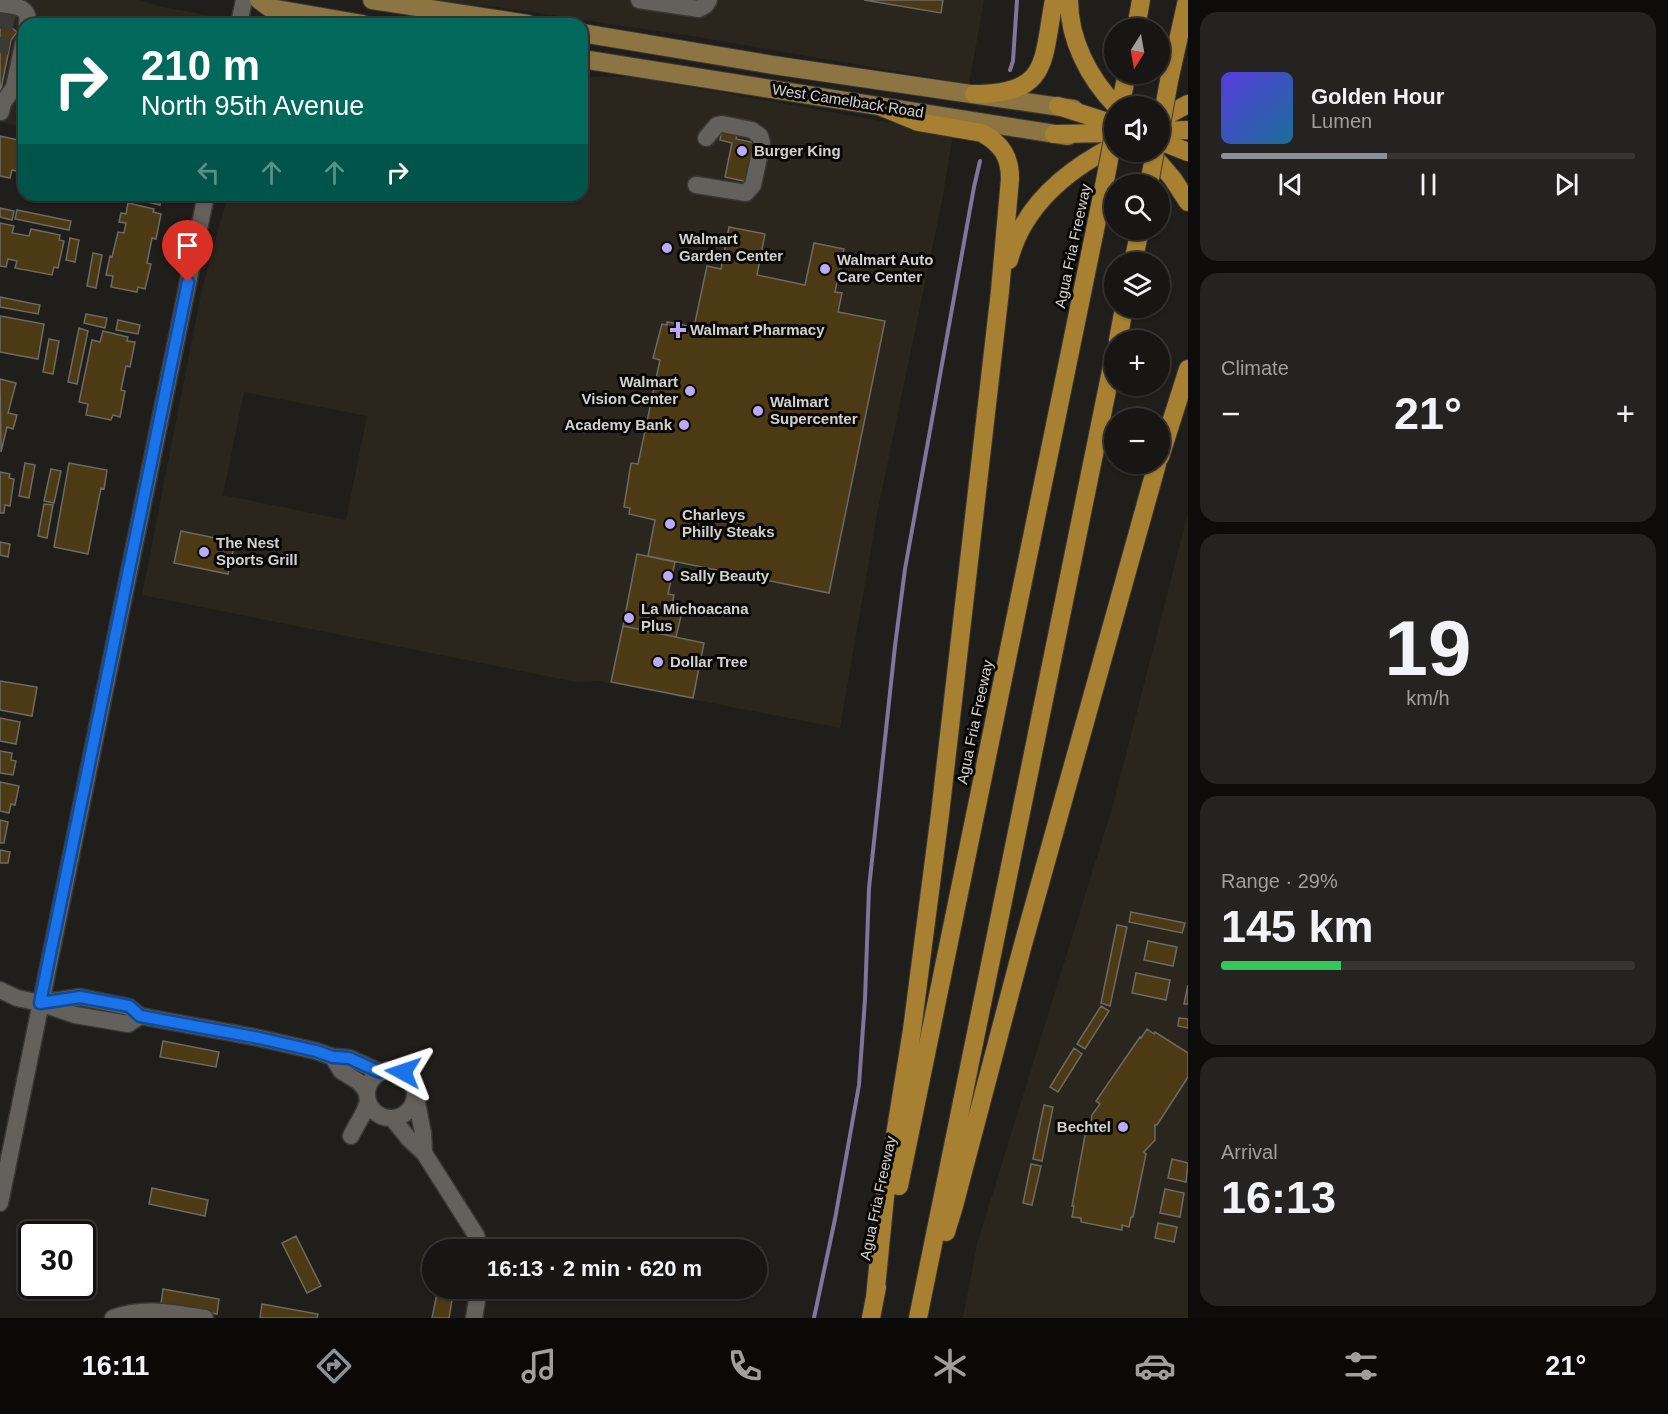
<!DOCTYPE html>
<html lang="en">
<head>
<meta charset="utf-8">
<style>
	body { margin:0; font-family:Arial,sans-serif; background:#252322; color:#f1f3f6; height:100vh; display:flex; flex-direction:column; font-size:22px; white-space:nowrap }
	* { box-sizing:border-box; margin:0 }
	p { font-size:20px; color:#9f9fa0 }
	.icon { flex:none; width:33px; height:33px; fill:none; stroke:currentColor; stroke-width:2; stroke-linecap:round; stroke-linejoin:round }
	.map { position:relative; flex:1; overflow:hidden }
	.panel { display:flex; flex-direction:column; gap:12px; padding:12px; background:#0d0c0b; width:480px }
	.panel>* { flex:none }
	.banner { position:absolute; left:18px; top:18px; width:570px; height:183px; border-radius:18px; box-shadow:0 2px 4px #0004,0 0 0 2px #363534; background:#00695c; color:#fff; overflow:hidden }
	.needle { width:39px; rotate:191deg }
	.buttons { position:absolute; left:1104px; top:18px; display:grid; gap:12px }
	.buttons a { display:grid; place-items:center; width:66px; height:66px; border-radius:50%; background:#181614; box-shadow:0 2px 4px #0004,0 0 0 2px #363534; font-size:30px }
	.speed { position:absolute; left:18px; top:1221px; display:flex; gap:12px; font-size:30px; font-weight:700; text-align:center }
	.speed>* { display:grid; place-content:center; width:78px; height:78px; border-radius:50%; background:#181614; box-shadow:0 2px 4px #0004,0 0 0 2px #363534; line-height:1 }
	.speed .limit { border:3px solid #111; border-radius:9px; background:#fff; color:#111 }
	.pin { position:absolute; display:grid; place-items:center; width:51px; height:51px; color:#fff; margin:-62px -26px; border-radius:50% 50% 50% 0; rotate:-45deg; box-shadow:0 0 6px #0007 }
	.pin .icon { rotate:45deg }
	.me { position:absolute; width:66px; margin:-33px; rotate:275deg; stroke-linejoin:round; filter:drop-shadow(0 0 4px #0008) }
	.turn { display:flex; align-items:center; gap:21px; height:126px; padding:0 24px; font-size:27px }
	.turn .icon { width:78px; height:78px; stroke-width:2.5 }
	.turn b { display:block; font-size:42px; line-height:51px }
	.lanes { display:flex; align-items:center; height:57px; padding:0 24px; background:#0003; justify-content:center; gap:30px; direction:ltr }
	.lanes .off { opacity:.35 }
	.big { font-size:45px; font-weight:600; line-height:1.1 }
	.panel .tile { flex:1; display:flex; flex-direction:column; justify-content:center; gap:9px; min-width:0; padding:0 21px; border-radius:18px; background:#252322 }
	.panel .dial { align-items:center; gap:0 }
	.dial b { font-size:78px; line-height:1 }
	.song { display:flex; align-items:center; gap:18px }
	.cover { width:72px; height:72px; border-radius:9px; background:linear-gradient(135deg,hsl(250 70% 55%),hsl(200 70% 35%)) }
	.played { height:6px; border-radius:3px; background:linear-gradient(90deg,#8c9099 40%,#363534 40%) }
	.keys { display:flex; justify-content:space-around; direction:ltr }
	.heat { display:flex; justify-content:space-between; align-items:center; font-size:33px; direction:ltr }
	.charge { height:9px; border-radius:4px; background:linear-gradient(90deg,#34c759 29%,#363534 0) }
	.trip { position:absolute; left:422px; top:1239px; width:345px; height:60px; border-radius:30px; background:#181614; box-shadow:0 2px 4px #0004,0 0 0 2px #363534; font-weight:600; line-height:60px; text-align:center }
	.dock { display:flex; height:96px; justify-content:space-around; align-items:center; background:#0a0908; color:#9f9fa0 }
	.dock .icon { width:42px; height:42px }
	.dock .active { color:#8c9099 }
	.dock b { font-size:27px; color:#f1f3f6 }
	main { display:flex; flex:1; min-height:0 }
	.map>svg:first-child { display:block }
	.built { fill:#2a261d; fill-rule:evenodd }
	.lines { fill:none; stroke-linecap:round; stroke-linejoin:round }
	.stream { stroke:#80759e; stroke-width:4 }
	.building { fill:#4c3a14; stroke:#6c6a65; stroke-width:1.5 }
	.minor-tunnel { stroke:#3b3935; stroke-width:16; stroke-dasharray:16 8; stroke-linecap:butt }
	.minor-casing { stroke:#3a3835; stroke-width:19 }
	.major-casing { stroke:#3a3835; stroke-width:20 }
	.highway-casing { stroke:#3a3835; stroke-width:20 }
	.minor { stroke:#64615d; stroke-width:16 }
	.major { stroke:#8c7443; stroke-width:18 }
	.highway { stroke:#a78031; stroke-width:18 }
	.highway-bridge-casing { stroke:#3a3835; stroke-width:20; stroke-linecap:butt }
	.highway-bridge { stroke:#a78031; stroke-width:18 }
	.route-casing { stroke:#114b97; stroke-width:15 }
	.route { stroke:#1a73e8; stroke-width:10 }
	.poi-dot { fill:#bbaaf6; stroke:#090807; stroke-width:2 }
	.labels { text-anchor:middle; stroke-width:6; stroke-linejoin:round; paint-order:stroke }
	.street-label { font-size:15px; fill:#d2d1ce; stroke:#090807 }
	.poi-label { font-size:15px; font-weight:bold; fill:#d2d1ce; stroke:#090807; text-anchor:start }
</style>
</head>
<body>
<main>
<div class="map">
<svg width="1188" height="1318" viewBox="0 0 1188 1318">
	<rect width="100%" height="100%" fill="#201e1a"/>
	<path class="built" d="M 0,0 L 139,0 L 158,6 L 206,15 L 212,17 L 218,24 L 24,24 L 24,127 L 0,122 Z
		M 427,0 L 984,0 L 969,84 L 698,37 L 483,5 L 461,6 Z
		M 582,77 L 634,77 L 953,134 L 942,201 L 877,514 L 840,728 L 599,681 L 576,682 L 142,595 L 202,289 L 228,195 L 582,195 ZM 244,392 L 367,416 L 346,520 L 223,495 Z
		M 1188,513 L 1188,1318 L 963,1318 L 977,1244 L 1113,805 Z"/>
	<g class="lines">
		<path class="stream" d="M 1010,70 L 1013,61 L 1017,0
			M 814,1318 L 835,1219 L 859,1085 L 865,999 L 869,888 L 895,646 L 905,569 L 974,187 L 980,161"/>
	</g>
	<path class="building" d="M 864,0 L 943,0 L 941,13 Z
		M 0,19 L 17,32 L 11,40 L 0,94 Z
		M 722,128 L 738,131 L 736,139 L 756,143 L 748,182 L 725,177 L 732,143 L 720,140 Z
		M 0,136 L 23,141 L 17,171 L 12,170 L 10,178 L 0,176 Z
		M 140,195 L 161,196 L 160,205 L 139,200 Z
		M 128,203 L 154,209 L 153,212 L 161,214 L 156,239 L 152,238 L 147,263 L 151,264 L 145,289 L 138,287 L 137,292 L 111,287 L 113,276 L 106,275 L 110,256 L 112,257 L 118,232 L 124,233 L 126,223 L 119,222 L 121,213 L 126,214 Z
		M 0,208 L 14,211 L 12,220 L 0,217 Z
		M 17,210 L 71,221 L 69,230 L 15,219 Z
		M 0,223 L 14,226 L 12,233 L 29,236 L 31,229 L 60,235 L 59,240 L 64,241 L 58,268 L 54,267 L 52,275 L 15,268 L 17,261 L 8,259 L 6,267 L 0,266 Z
		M 729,227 L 765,234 L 757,275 L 805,285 L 814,243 L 844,249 L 835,292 L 842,293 L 838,312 L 885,321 L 829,593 L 648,556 L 655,520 L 629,514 L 630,508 L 624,507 L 631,463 L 638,464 L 660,360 L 653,358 L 662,324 L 667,325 L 667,322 L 694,327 L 707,266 L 721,269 Z
		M 70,238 L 79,240 L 75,262 L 66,260 Z
		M 93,253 L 102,255 L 96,288 L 87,286 Z
		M 0,297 L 40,305 L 38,314 L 0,307 Z
		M 86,314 L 107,318 L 105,328 L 84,323 Z
		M 0,316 L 44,324 L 38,359 L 0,352 Z
		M 118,320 L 140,325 L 138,334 L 116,330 Z
		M 79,328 L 88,331 L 77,384 L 68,382 Z
		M 103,331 L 128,337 L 127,341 L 135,342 L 130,367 L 126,366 L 121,390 L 125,391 L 120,417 L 113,415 L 111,420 L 86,415 L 88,404 L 79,402 L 92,340 L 100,342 Z
		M 49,339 L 59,341 L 53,374 L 43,372 Z
		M 0,379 L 16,383 L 8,413 L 17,415 L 13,429 L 7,427 L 1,452 Z
		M 25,463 L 35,465 L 29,498 L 19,496 Z
		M 69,463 L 107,470 L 104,489 L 101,488 L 88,554 L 54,547 Z
		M 51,469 L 61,471 L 54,503 L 44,501 Z
		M 0,472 L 10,474 L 9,478 L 14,479 L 10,506 L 5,505 L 4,513 L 0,513 Z
		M 44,504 L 53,505 L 47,538 L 38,536 Z
		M 181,531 L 235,542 L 228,574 L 174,563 Z
		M 0,542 L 10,544 L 8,557 L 0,555 Z
		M 637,554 L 675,562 L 668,594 L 674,595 L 672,605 L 676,606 L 674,615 L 681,616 L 676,637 L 623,626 Z
		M 623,626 L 704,643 L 693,698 L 611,682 Z
		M 0,681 L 37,687 L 32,716 L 0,710 Z
		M 0,718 L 20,722 L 16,744 L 0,741 Z
		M 0,751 L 12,753 L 11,760 L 16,761 L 13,775 L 0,773 Z
		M 0,782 L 19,786 L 15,805 L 11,804 L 9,813 L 0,811 Z
		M 0,820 L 8,822 L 4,843 L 0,843 Z
		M 0,850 L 10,852 L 8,863 L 0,863 Z
		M 1131,912 L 1185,923 L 1182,933 L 1129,922 Z
		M 1117,925 L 1127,927 L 1110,1006 L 1101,1003 Z
		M 1148,941 L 1177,947 L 1173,966 L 1144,960 Z
		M 1136,973 L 1170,980 L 1166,1000 L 1132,993 Z
		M 1188,985 L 1188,1004 L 1184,1004 Z
		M 1101,1006 L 1109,1011 L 1085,1049 L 1077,1044 Z
		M 1179,1018 L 1188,1019 L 1188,1028 L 1178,1026 Z
		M 1147,1029 L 1154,1034 L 1155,1032 L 1188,1053 L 1188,1077 L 1157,1125 L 1155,1125 L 1155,1140 L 1144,1152 L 1146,1154 L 1133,1217 L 1131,1217 L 1129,1227 L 1122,1225 L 1122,1230 L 1081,1222 L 1081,1218 L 1072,1217 L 1074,1206 L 1072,1206 L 1086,1130 L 1090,1130 L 1092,1115 L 1100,1104 L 1096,1101 L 1140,1037 L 1141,1038 Z
		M 163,1041 L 219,1052 L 216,1067 L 160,1057 Z
		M 1074,1048 L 1082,1054 L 1058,1092 L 1050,1087 Z
		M 1044,1105 L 1053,1107 L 1042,1161 L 1033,1159 Z
		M 1172,1159 L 1188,1163 L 1186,1182 L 1168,1178 Z
		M 1031,1164 L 1041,1166 L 1032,1205 L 1023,1203 Z
		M 152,1188 L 208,1200 L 205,1216 L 149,1204 Z
		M 1165,1189 L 1184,1193 L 1180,1217 L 1160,1213 Z
		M 1158,1223 L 1177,1227 L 1174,1242 L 1155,1238 Z
		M 296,1236 L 321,1286 L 307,1293 L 282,1243 Z
		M 438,1288 L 454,1288 L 449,1318 L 432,1318 Z
		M 163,1289 L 219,1299 L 217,1314 L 161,1304 Z
		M 262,1304 L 318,1314 L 317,1318 L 260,1318 Z"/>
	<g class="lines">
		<path class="minor-tunnel" d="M 0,53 L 9,5"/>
		<defs>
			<path id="minor" d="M 639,0 L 699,9 L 706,5 L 709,0
				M 0,4 C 14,6 31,6 27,24
				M 239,24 L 244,0
				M 1,112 L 3,103 L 14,87 L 24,40
				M 696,185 L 746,193 L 753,185 L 762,143 L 760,136 L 752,130 L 722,124 L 717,125 L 706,138
				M 0,990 L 17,998 L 40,1003 L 75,1015 L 128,1024 L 140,1016
				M 40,1003 L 80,997 L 129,1007 L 140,1016 L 259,1038 L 316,1051 L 333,1057 L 349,1058 L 380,1072
				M 333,1057 L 341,1071 L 359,1082 L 367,1092
				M367 1094a24 24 0 1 1 48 0a24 24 0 1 1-48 0Z
				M 416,1098 L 423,1133 L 424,1153
				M 392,1118 L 409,1139 L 424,1153 L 476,1235 L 480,1250
				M 351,1136 C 357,1123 365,1114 368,1101
				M 0,1203 L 206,195
				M 113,1318 C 144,1306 174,1313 205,1318
				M 474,1318 L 479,1288"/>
			<path id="major" d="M 259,0 L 270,8 L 363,24
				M 372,0 L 528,24
				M 582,33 L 773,65 L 1074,109
				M 582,59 L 1068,136"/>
			<path id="highway" d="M 1069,0 C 1069,40 1089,78 1116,106
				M 1136,28 L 1141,0
				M 1169,81 L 1187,0
				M 974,94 C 1050,94 1042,62 1054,0
				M 1058,106 L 1114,124
				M 1120,106 L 1127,74
				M 1160,119 L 1188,104
				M 1160,131 L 1188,130
				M 1054,134 L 1114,133
				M 1160,141 L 1188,152
				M 1150,152 L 1173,179 L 1188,202
				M 1009,260 C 1023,206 1067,170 1114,146
				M 1133,262 L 1140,230
				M 1118,340 L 1124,308
				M 1160,457 L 1188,369
				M 899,1186 L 1104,186
				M 946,1232 L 954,1206 L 1022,948 L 1157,464
				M 875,1298 L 885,1197 L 912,1030 L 940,814 L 1000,291 L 1010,179 C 1010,157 1002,144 982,133 L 918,122 L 879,106
				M 871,1318 L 877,1287
				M 918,1318 L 1114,356"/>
		</defs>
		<use href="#minor" class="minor-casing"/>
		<use href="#major" class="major-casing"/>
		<use href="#highway" class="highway-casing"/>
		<use href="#minor" class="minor"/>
		<use href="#major" class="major"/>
		<use href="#highway" class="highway"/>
		<defs>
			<path id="highway-bridge" d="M 1160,130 L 1169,81
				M 1149,184 L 1155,152
				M 1104,186 L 1114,134"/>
		</defs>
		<use href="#highway-bridge" class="highway-bridge-casing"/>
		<use href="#highway-bridge" class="highway-bridge"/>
	</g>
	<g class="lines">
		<defs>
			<path id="route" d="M 188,282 L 40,1003 L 80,997 L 129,1006 L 140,1016 L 259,1038 L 316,1051 L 333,1057 L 349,1058 L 380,1072 L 387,1070 L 403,1072"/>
		</defs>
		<use href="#route" class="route-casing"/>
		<use href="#route" class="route"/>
	</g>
	<g class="poi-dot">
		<circle cx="742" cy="151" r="6"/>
		<circle cx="667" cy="248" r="6"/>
		<circle cx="825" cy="269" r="6"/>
		<path d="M675 321h6v6h6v6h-6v6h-6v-6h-6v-6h6z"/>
		<circle cx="690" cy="391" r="6"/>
		<circle cx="758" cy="411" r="6"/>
		<circle cx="684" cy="425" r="6"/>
		<circle cx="670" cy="524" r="6"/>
		<circle cx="204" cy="552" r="6"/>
		<circle cx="668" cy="576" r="6"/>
		<circle cx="629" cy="618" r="6"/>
		<circle cx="658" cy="662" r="6"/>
		<circle cx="1123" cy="1127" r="6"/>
	</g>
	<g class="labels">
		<g class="street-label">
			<text transform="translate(848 101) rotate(9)" y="5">West Camelback Road</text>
			<text transform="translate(1073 246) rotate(-78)" y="5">Agua Fria Freeway</text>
			<text transform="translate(975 722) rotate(-78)" y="5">Agua Fria Freeway</text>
			<text transform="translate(878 1198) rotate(-78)" y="5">Agua Fria Freeway</text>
		</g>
		<g class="poi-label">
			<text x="754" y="156">Burger King</text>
			<text x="679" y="244">Walmart<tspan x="679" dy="17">Garden Center</tspan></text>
			<text x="837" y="265">Walmart Auto<tspan x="837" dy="17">Care Center</tspan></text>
			<text x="690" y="335">Walmart Pharmacy</text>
			<text x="678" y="387" text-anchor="end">Walmart<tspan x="678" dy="17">Vision Center</tspan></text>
			<text x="770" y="407">Walmart<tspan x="770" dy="17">Supercenter</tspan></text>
			<text x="672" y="430" text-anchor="end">Academy Bank</text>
			<text x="682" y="520">Charleys<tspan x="682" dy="17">Philly Steaks</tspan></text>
			<text x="216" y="548">The Nest<tspan x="216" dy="17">Sports Grill</tspan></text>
			<text x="680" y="581">Sally Beauty</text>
			<text x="641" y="614">La Michoacana<tspan x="641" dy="17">Plus</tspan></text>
			<text x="670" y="667">Dollar Tree</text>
			<text x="1111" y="1132" text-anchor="end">Bechtel</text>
		</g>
	</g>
</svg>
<div class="buttons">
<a><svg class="needle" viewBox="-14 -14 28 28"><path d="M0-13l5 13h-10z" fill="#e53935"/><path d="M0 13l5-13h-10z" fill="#9f9fa0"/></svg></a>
<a><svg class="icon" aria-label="sound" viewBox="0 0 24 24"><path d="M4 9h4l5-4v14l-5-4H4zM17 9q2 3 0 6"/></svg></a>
<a><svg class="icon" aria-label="search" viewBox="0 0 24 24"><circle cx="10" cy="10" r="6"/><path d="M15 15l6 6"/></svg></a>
<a><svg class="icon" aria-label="layers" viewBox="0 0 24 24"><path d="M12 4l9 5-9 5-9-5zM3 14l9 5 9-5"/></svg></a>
<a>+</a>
<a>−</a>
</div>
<div class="speed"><div class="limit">30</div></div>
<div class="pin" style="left:188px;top:282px;background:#d93025"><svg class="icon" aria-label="arrive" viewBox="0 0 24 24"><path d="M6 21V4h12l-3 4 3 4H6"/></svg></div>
<svg class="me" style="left:403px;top:1072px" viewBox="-20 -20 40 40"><path d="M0-17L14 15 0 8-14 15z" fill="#1a73e8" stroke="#fff" stroke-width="4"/></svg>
<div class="trip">16:13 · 2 min · 620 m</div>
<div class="banner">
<div class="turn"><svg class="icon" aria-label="right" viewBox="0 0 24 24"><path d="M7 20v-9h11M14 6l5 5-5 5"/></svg><div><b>210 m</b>North 95th Avenue</div></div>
<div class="lanes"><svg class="icon off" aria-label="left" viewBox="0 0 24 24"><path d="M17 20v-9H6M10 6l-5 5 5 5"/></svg><svg class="icon off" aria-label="ahead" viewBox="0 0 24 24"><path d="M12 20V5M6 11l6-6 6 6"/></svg><svg class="icon off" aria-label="ahead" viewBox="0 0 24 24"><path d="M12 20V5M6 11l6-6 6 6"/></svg><svg class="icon" aria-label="right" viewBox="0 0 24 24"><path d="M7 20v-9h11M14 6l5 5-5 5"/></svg></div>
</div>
</div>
<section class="panel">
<div class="tile">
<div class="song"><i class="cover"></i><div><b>Golden Hour</b><p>Lumen</p></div></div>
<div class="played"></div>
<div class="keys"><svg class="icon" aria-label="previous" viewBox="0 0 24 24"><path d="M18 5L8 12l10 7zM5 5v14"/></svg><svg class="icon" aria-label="pause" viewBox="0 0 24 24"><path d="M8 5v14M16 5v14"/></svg><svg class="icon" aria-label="next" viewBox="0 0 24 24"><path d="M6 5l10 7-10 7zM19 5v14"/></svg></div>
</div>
<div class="tile"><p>Climate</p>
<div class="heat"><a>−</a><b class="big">21°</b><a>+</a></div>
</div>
<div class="tile dial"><b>19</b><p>km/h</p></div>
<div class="tile"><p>Range · 29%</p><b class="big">145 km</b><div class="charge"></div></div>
<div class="tile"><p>Arrival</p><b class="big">16:13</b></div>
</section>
</main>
<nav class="dock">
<b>16:11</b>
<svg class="icon active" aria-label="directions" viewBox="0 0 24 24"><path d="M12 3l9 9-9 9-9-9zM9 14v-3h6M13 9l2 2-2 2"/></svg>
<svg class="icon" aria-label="music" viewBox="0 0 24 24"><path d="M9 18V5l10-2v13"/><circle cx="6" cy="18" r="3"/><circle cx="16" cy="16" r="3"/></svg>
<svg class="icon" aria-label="phone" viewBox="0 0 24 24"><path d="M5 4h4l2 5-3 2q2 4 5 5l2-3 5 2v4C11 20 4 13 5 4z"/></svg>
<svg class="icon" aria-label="climate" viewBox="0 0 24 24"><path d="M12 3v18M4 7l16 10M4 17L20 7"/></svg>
<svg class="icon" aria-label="car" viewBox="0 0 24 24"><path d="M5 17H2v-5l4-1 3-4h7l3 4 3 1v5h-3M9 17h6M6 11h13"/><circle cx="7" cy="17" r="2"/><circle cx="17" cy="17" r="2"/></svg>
<svg class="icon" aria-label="filters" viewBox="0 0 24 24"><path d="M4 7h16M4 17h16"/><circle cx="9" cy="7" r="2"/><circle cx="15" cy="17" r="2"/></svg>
<b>21°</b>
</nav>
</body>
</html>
